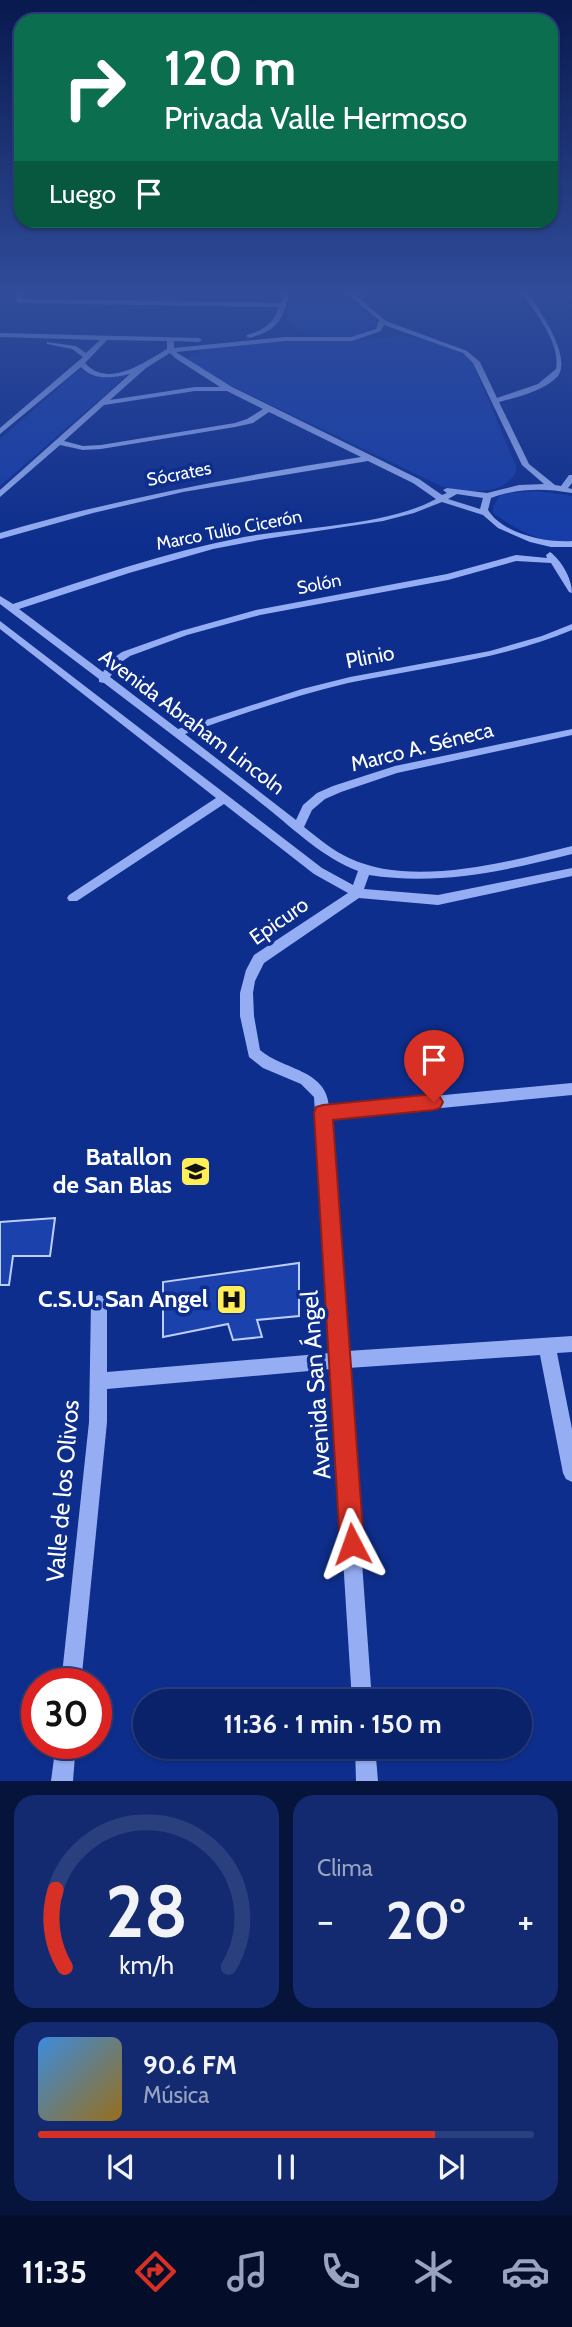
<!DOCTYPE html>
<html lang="es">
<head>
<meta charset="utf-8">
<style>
	body { margin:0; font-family:Cabin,sans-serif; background:#132a70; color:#f1f3f6; height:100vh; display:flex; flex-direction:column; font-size:26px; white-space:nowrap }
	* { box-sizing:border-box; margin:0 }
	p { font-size:23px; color:#99a4c1 }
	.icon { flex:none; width:38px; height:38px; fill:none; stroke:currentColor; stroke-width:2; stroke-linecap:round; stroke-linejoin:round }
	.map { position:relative; height:1781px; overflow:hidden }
	.sheet { display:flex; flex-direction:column; gap:14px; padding:14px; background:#06133a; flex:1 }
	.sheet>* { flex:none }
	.guide { position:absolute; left:14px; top:14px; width:544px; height:214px; border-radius:21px; box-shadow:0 2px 5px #0004,0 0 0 2px #2a3f7e; background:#0b6e4f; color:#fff; overflow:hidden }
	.speed { position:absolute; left:21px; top:1668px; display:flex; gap:14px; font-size:35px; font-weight:700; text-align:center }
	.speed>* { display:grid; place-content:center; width:91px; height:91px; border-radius:50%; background:#0a226a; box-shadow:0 2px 5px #0004,0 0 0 2px #2a3f7e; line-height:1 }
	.speed .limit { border:10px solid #d22; background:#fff; color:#111 }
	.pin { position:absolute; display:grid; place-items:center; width:60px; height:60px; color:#fff; margin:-72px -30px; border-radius:50% 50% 50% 0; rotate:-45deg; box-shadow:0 0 7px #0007 }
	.pin .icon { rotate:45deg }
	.me { position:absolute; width:77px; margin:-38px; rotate:356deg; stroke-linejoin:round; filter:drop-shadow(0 0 5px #0008) }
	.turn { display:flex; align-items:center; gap:24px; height:147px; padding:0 35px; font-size:32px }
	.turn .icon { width:91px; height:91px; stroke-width:2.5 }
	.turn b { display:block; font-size:49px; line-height:60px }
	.then { display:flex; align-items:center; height:66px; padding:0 35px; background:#0003; gap:14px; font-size:26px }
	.big { font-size:52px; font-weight:700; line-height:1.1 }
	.sheet .widget { flex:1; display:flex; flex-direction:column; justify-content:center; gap:10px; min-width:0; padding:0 24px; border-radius:21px; background:#132a70 }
	.sheet .dial { align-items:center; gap:0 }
	.dial svg { height:182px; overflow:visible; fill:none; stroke:#2a3f7e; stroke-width:7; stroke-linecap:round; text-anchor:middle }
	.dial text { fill:#f1f3f6; stroke:none }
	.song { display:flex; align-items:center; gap:21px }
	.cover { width:84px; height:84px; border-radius:10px; background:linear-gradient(135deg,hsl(210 70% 55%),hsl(40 70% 35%)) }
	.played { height:7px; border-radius:4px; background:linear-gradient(90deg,#d93025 80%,#2a3f7e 80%) }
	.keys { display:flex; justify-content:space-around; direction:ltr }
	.heat { display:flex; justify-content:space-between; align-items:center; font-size:38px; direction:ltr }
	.sheet .tiles { flex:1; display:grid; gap:14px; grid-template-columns:1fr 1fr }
	.widget:last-child { grid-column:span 2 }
	.trip { position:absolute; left:133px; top:1689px; width:399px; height:70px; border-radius:35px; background:#0a226a; box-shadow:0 2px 5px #0004,0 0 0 2px #2a3f7e; font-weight:700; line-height:70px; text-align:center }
	.tabs { display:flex; height:112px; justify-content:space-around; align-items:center; background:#040e2a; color:#99a4c1 }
	.tabs .icon { width:49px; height:49px }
	.tabs .selected { color:#d93025 }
	.tabs b { font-size:32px; color:#f1f3f6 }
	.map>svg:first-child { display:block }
	.green { fill:#153ca8 }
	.building { fill:#1b41ad; stroke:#bccefe; stroke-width:2 }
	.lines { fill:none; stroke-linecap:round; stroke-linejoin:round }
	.minor { fill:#95aef3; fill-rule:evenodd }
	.route { fill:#d93025; stroke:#8d1f18; stroke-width:2 }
	.labels { text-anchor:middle; stroke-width:7; stroke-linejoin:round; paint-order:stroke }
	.far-street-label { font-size:18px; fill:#fff; stroke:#0e2e8d }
	.street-label { font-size:21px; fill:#fff; stroke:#0e2e8d }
	.near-poi-label { font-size:24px; font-weight:bold; fill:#fff; stroke:#0e2e8d; text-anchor:end }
	.near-street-label { font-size:24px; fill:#fff; stroke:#0e2e8d }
</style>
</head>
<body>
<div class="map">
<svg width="572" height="1781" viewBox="0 0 572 1781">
	<rect width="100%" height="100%" fill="#0e2e8d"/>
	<path class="green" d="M 294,290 L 341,290 L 376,318 L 377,323 C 361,345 304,338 287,321 L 286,315 Z
		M 400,336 C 424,338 456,344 472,362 L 516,466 L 516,472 C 504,497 465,492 443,487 L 198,370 L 187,361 L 192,354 C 228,337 304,343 345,341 C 363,341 382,337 400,336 Z
		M 79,370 L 97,376 L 126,376 L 0,486 L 0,439 Z
		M 536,491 L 572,496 L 572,541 C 543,546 516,529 493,513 L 493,506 L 501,494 Z"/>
	<path class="building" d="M 55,1218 L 50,1256 L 13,1256 L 9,1285 L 0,1285 L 0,1222 Z
		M 299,1263 L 299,1316 L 257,1320 L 262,1337 L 233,1340 L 228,1324 L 163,1337 L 163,1282 Z"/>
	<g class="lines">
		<path class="minor" d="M 19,290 L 27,290 L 22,294 L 22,299 L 281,303 L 285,290 L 291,290 C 282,319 280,330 249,338 L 246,336 L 247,335 C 264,330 273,324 279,307 L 19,303 L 16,301 L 16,293 Z
			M 342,290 L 408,290 L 355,295 L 386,321 L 467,351 L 480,362 L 497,398 L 538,384 L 556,369 C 561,341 534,312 520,290 L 526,290 C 539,309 572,356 558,376 C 544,391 518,397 499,402 L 529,464 L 555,485 L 561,486 L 569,475 L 572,475 L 572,483 L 568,488 L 572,489 L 572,493 C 544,488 518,488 491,498 L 488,510 C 503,534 546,543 572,541 L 572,547 L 551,547 L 530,542 L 498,528 L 483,515 L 442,502 L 414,513 L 383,521 L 265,539 L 213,549 L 129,573 L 19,609 L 103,672 L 112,659 L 122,652 L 181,631 L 256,610 L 447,574 L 516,555 L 547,558 L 546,555 L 550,552 C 561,560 572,578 572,593 L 569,592 L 551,563 L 516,561 L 448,580 L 260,615 L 187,635 L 130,656 L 120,663 L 110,677 L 178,729 L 302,689 L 350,677 L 490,651 L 542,636 L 572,624 L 572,630 C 500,660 424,667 348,683 C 293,696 239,715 185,734 L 296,820 L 303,805 L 317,793 L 333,786 L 395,766 L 572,729 L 572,735 L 397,773 L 341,792 L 325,799 L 312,810 L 304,827 C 318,838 333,851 349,858 C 412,888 507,862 572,846 L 572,854 C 505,871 438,886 369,875 L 364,889 L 438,895 L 572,868 L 572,876 L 438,905 L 359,898 L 264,963 L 255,981 L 253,993 L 254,1016 L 260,1050 C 283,1070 326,1069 329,1106 L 572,1083 L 572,1095 L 330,1119 L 347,1351 L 572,1336 L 572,1352 L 557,1353 L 572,1429 L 572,1482 L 566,1479 L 563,1473 L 540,1355 L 348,1368 L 372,1701 L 352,1701 L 331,1369 L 107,1389 L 107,1422 L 81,1684 L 61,1684 L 89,1422 L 91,1303 L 93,1297 L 99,1295 L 105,1297 L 107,1303 L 107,1372 L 330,1353 L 314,1097 L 301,1084 L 263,1068 L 249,1057 L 240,1016 L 240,993 L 246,970 L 254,955 L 348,893 L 314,874 L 224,804 L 77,901 L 69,901 L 67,898 L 69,895 L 216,798 L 0,629 L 0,621 L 322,868 L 353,885 L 358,871 C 322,857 296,831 266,807 C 213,765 158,724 104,683 L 99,682 L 99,679 L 0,604 L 0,596 L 13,604 C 89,579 165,552 244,537 C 300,527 387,526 436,499 L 413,483 L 368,461 L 183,492 L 93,513 L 0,539 L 0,533 C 118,498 239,476 361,457 L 269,412 L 253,423 L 235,427 L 101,449 L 83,450 L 60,445 L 0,497 L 0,490 L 130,374 C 113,378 94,381 81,367 L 0,434 L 0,428 L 83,357 L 72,349 L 47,344 L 47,342 L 76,346 L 86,353 L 100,340 L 0,337 L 0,333 L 199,338 L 202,340 L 199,342 L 174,341 L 174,348 L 285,337 L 351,337 L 376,329 L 379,320 ZM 384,325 L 463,353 L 473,363 L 522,465 L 544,484 L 519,485 L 487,493 L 447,488 L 443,490 L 447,493 L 442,495 L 419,479 L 232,387 L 176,352 L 285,341 L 352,341 L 381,331 ZM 107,340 L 167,341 L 167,349 C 145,362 108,389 85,363 ZM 170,353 L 175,358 L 220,387 L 195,387 L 110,400 L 146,368 ZM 195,391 L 227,391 L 263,409 L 247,419 L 235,423 L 101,445 L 83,446 L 64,441 L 104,405 ZM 457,494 L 483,498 L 480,509 L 448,499 Z
			M 56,1743 L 76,1743 L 73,1781 L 51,1781 Z
			M 355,1746 L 375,1746 L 378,1781 L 356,1781 Z"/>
	</g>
	<linearGradient id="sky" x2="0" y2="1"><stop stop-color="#08194e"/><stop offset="0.54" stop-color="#304c9a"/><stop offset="1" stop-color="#304c9a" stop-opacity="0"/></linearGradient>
	<rect width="572" height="540" fill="url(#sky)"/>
	<path class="route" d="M 434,1094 L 440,1097 L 443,1102 L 440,1108 L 434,1110 L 333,1120 L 364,1544 L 361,1552 L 352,1556 L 344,1552 L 340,1544 L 314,1113 L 316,1107 L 323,1105 Z"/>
	<defs>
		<symbol id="school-square" viewBox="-11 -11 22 22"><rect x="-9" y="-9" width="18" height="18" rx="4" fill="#ffee57" stroke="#0e2e8d"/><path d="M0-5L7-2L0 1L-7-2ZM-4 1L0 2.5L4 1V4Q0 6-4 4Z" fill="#111"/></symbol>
		<symbol id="hospital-square" viewBox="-11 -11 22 22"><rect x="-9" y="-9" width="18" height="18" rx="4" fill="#ffee57" stroke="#0e2e8d"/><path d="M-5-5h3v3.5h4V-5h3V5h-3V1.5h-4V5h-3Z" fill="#111"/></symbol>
	</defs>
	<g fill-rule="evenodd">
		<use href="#school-square" x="178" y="1154" width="35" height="35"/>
		<use href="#hospital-square" x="214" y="1282" width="35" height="35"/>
	</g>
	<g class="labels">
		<g class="far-street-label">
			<text transform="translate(179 474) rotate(-11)" y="6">Sócrates</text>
			<text transform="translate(229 530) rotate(-11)" y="6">Marco Tulio Cicerón</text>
			<text transform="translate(319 584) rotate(-11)" y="6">Solón</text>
		</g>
		<g class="street-label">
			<text transform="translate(370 657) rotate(-11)" y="7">Plinio</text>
			<text transform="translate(192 722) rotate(37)" y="7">Avenida Abraham Lincoln</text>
			<text transform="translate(422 747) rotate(-14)" y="7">Marco A. Séneca</text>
			<text transform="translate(279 921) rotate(-35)" y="7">Epicuro</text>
		</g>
		<g class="near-poi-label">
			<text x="172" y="1165">Batallon<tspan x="172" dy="28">de San Blas</tspan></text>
			<text x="208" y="1307">C.S.U. San Angel</text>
		</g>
		<g class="near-street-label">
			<text transform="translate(316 1385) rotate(-94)" y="8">Avenida San Ángel</text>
			<text transform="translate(63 1491) rotate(-85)" y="8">Valle de los Olivos</text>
		</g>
	</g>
</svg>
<div class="speed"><div class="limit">30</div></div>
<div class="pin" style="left:434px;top:1102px;background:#d93025"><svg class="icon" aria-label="arrive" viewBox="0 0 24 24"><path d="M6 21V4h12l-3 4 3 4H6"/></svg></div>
<svg class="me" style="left:352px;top:1544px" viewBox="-20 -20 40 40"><path d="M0-17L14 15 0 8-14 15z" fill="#d93025" stroke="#fff" stroke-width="4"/></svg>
<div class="trip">11:36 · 1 min · 150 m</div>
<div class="guide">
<div class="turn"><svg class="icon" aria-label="right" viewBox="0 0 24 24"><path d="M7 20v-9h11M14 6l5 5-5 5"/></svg><div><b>120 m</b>Privada Valle Hermoso</div></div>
<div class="then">Luego<svg class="icon" aria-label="arrive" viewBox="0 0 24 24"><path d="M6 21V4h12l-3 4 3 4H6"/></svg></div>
</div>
</div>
<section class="sheet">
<div class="tiles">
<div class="widget dial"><svg viewBox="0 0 100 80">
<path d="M14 69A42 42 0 1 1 86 69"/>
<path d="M14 69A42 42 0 0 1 10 35" stroke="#d93025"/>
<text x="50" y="56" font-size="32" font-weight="700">28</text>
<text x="50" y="72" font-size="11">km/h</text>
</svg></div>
<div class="widget"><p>Clima</p>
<div class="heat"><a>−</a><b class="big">20°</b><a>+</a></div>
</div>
<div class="widget">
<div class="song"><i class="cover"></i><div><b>90.6 FM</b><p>Música</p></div></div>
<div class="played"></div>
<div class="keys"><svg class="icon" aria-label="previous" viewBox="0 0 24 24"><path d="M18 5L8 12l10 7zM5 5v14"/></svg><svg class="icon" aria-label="pause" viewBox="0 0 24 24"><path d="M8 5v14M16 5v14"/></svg><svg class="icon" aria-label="next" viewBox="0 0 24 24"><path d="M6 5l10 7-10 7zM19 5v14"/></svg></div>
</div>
</div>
</section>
<nav class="tabs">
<b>11:35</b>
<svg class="icon selected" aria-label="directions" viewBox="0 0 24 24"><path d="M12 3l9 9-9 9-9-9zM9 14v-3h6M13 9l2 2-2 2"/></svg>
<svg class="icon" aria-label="music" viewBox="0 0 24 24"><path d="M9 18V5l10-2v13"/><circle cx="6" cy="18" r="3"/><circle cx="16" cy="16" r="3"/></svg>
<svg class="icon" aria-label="phone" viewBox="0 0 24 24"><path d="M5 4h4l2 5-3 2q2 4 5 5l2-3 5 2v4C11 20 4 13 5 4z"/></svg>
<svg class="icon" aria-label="climate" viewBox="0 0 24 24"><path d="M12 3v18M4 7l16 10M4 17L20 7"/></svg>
<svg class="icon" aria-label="car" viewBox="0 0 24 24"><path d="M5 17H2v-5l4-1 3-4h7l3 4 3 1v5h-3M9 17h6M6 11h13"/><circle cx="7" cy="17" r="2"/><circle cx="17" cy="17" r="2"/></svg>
</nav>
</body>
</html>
